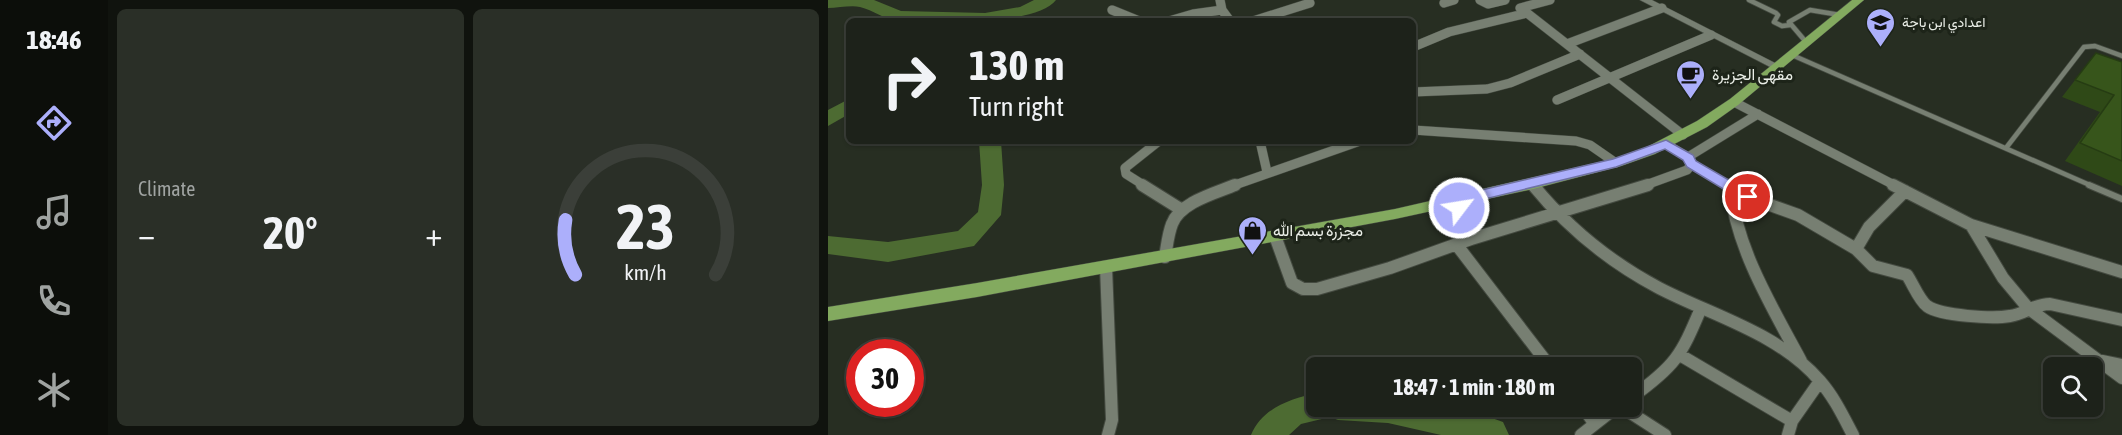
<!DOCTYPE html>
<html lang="en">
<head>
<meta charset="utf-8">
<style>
	body { margin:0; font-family:"Asap Condensed",Vazirmatn,sans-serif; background:#2a2f27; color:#f1f3f6; height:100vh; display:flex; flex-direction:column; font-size:22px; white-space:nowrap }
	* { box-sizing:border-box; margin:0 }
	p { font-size:20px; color:#a0a4a2 }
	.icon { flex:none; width:33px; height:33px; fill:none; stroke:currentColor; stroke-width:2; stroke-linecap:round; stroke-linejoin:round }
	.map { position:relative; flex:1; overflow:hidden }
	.side { display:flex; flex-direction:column; gap:9px; padding:9px; background:#10130e; width:720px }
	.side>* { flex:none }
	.guide { position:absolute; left:18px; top:18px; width:570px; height:126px; border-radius:9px; box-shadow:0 2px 4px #0004,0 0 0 2px #3b3f39; background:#1d221a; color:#f1f3f6; overflow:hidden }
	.tools { position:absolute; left:1215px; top:357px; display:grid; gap:12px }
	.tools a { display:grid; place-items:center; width:60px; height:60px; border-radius:9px; background:#1d221a; box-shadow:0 2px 4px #0004,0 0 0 2px #3b3f39; font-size:30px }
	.speed { position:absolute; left:18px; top:339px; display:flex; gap:12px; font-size:30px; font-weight:700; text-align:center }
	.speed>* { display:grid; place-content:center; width:78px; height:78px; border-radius:50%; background:#1d221a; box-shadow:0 2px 4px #0004,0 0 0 2px #3b3f39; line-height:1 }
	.speed .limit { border:9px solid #d22; background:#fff; color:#111 }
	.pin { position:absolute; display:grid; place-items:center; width:51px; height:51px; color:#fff; margin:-26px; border:3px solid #fff; border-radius:50%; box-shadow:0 2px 6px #0007 }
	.me { position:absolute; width:66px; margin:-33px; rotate:59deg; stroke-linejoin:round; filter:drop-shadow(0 0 4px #0008) }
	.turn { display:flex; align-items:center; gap:21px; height:126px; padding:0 24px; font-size:27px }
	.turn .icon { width:78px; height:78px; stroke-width:2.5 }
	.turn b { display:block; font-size:42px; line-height:51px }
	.big { font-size:45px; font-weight:700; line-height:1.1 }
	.side .widget { flex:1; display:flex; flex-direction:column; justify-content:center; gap:9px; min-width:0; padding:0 21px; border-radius:9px; background:#2a2f27 }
	.side .dial { align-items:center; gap:0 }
	.dial svg { height:156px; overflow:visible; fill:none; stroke:#3b3f39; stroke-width:7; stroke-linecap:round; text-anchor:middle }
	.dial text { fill:#f1f3f6; stroke:none }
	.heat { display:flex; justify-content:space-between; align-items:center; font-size:33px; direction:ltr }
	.side .tiles { flex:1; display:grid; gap:9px; grid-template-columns:repeat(2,1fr) }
	.trip { position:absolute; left:478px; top:357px; width:336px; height:60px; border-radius:9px; background:#1d221a; box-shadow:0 2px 4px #0004,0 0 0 2px #3b3f39; font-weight:700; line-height:60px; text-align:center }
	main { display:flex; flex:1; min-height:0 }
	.tab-bar { display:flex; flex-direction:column; width:108px; justify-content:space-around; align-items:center; background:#0c0e0a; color:#a0a4a2 }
	.tab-bar .icon { width:42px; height:42px }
	.tab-bar .on { color:#acaffb }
	.tab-bar b { font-size:27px; color:#f1f3f6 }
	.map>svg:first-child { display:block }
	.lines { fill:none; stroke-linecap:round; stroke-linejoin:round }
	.river { fill:#4d6b32; fill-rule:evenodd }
	.service-far1-casing { stroke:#444a40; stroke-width:6 }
	.service-casing { stroke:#444a40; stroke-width:8 }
	.minor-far1-casing { stroke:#444a40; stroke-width:10 }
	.minor-casing { stroke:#444a40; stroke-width:14 }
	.tertiary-casing { stroke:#444a40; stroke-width:1 }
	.primary-casing { stroke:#444a40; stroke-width:1 }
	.service-far1 { stroke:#777f72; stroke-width:4.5 }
	.service { stroke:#777f72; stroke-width:6 }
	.minor-far1 { stroke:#777f72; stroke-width:9 }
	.minor { stroke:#777f72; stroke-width:12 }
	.tertiary { fill:#777f72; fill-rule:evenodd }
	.primary { fill:#83aa5f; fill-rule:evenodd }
	.wall { fill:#2f4917 }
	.building { fill:#37551b; stroke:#263c13; stroke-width:1.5 }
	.route { fill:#acaffb; stroke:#7072a3; stroke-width:1.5 }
	.labels { text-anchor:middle; stroke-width:6; stroke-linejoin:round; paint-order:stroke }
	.far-poi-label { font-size:14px; fill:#eaeee7; stroke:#1d2419; text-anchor:start }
	.poi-label { font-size:16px; fill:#eaeee7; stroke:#1d2419; text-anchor:start }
</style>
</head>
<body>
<main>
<nav class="tab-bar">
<b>18:46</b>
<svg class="icon on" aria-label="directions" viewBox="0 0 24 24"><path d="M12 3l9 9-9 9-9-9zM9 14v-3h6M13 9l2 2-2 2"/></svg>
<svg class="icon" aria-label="music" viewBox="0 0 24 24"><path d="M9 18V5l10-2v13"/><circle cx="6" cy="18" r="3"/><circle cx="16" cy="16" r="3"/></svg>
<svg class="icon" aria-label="phone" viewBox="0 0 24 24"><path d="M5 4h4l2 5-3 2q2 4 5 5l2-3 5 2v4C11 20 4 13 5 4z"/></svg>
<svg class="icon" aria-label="climate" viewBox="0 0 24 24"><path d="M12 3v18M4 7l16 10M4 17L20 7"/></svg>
</nav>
<section class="side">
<div class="tiles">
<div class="widget"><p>Climate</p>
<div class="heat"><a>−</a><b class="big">20°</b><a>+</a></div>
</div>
<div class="widget dial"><svg viewBox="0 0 100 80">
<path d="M14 69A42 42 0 1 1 86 69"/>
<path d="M14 69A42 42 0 0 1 9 41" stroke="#acaffb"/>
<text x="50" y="56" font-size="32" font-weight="700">23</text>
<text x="50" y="72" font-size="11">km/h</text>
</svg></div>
</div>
</section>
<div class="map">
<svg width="1294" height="435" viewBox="0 0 1294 435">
	<rect width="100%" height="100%" fill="#272e22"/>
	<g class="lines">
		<path class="river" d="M 0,0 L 46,0 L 73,11 L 157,13 L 192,7 L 206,0 L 228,0 C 208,26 103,24 71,21 C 57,20 45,10 32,7 C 23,5 10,8 0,8 Z
			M 21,99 L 21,114 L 0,126 L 0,110 Z
			M 151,141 L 173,141 L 176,185 L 173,215 L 146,246 L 60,262 L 0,254 L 0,236 L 60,242 L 130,231 L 150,212 L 154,185 Z
			M 489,393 L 489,406 C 550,406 617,399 675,422 L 681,435 L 613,435 L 560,423 L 510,420 L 502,417 L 473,424 L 461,435 L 423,435 C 434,408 462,399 489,393 Z"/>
		<defs>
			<path id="service-far1" d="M 921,0 L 948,13 L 950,15 L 946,22 L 954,26 L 962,25
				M 978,42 L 961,22 L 982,10 L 1012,15
				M 964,55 L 1264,186
				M 1178,148 L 1256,47 L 1267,46 L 1294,56"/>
			<path id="service" d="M 1261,185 L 1294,199"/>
			<path id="minor-far1" d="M 392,0 L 394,10 L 402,21
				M 652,0 L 660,4 L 677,0
				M 616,3 L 626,0
				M 692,8 L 722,0
				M 284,10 L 311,21
				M 341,21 L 365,14 L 394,10
				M 425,21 L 482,3
				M 739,44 L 834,8
				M 585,47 L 621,32 L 699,13 L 855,135
				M 585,92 L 659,89 L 682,83 L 752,54
				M 729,100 L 883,35
				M 906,102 L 1068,186
				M 585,130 L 748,141 L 762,145 L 788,163
				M 432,141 L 439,172
				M 838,144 L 860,157 L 864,164 L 901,186
				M 860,157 L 930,114
				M 705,184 L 707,186
				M 317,186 L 298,174 L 297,168 L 331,141
				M 404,186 L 532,141
				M 815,186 L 859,170 L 864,164"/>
			<path id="minor" d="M 314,185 L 354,210
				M 705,185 C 740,228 782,262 831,288 C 885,316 951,333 992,381 C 1006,397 1015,416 1025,435
				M 899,185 L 920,197 L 970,215 L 1028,249
				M 1065,185 L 1143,225 L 1294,272
				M 902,188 C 909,250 944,307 973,361
				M 1077,191 L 1041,227 L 1028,249 L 1045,266 L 1079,275 C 1085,284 1091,300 1099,306 C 1113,316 1165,319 1182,316 C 1197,314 1206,304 1222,304 L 1294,320
				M 1143,225 L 1175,278 L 1200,308 L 1294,378
				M 447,236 L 464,283 L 475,289 L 489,289 L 562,268 L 643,239 L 628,201
				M 643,239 L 820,185
				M 628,244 L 723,368
				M 337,257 C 339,246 340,234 344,224 C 352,202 388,193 407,185
				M 278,267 L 284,420 L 280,435
				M 852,355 L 964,421
				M 1274,361 L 1294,365
				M 804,397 C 847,366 853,356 873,308
				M 754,406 L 766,423
				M 792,406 L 837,435
				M 753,435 L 790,406
				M 960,435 L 964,421 L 992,381"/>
			<path id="tertiary" d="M 812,0 L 824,0 L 953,66 L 952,68 L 944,68 Z"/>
			<path id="primary" d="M 1024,0 L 1036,0 L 910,105 L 879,127 L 827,154 L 793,166 L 705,189 L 567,219 L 149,297 L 0,321 L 0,307 L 149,283 L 567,209 L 785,159 L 817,148 L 869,121 L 902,99 Z"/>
		</defs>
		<use href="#service-far1" class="service-far1-casing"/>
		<use href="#service" class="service-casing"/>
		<use href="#minor-far1" class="minor-far1-casing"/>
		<use href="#minor" class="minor-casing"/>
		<use href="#tertiary" class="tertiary-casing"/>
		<use href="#primary" class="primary-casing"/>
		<use href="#service-far1" class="service-far1"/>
		<use href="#service" class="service"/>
		<use href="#minor-far1" class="minor-far1"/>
		<use href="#minor" class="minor"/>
		<use href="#tertiary" class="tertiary"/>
		<use href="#primary" class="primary"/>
	</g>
	<path class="wall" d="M 1268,53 L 1294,62 L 1294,186 L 1237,161 L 1272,112 L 1234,97 Z"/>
	<path class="building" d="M 1268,53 L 1294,62 L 1294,161 L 1252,143 L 1286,95 L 1247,80 Z"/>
	<path class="route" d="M 838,140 L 865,155 L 868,161 L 925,194 L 927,197 L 925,201 L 915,201 L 859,167 L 855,160 L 837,149 L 788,167 L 636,204 L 635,211 L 626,211 L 622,201 L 628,196 L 785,159 Z"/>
	<defs>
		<symbol id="school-pin" viewBox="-11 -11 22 30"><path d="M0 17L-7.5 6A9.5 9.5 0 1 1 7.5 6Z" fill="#acaffb" stroke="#1d2419"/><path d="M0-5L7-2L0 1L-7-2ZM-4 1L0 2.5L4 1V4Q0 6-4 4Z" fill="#111"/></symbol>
		<symbol id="cafe-pin" viewBox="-11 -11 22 30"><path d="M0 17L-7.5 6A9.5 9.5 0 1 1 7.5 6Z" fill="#acaffb" stroke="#1d2419"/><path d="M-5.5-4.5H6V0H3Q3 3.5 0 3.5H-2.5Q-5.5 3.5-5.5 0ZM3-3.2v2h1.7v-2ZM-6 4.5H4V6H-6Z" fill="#111"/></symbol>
		<symbol id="shop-pin" viewBox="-11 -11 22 30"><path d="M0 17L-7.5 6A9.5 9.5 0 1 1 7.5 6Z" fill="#acaffb" stroke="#1d2419"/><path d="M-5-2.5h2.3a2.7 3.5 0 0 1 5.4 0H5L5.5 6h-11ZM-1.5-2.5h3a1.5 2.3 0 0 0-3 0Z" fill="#111"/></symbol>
	</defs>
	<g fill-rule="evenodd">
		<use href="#school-pin" x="1036" y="6" width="33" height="45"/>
		<use href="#cafe-pin" x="846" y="58" width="33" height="45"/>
		<use href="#shop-pin" x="408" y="214" width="33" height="45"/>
	</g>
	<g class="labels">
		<g class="far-poi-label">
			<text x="1074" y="27">اعدادي ابن باجة</text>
		</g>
		<g class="poi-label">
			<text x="884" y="80">مقهى الجزيرة</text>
			<text x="445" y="236">مجزرة بسم الله</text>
		</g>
	</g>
</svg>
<div class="tools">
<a><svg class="icon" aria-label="search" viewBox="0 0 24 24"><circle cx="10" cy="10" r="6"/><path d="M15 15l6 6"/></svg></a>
</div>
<div class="speed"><div class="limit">30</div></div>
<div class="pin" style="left:920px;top:197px;background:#d93025"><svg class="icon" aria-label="arrive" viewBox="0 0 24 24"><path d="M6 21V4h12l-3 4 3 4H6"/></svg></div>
<svg class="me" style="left:631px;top:208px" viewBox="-20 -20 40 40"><circle r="17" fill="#acaffb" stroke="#fff" stroke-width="3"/><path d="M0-11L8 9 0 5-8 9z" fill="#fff"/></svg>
<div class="trip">18:47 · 1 min · 180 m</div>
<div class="guide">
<div class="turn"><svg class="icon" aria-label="right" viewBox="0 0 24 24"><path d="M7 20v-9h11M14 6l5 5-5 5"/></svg><div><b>130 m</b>Turn right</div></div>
</div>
</div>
</main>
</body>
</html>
